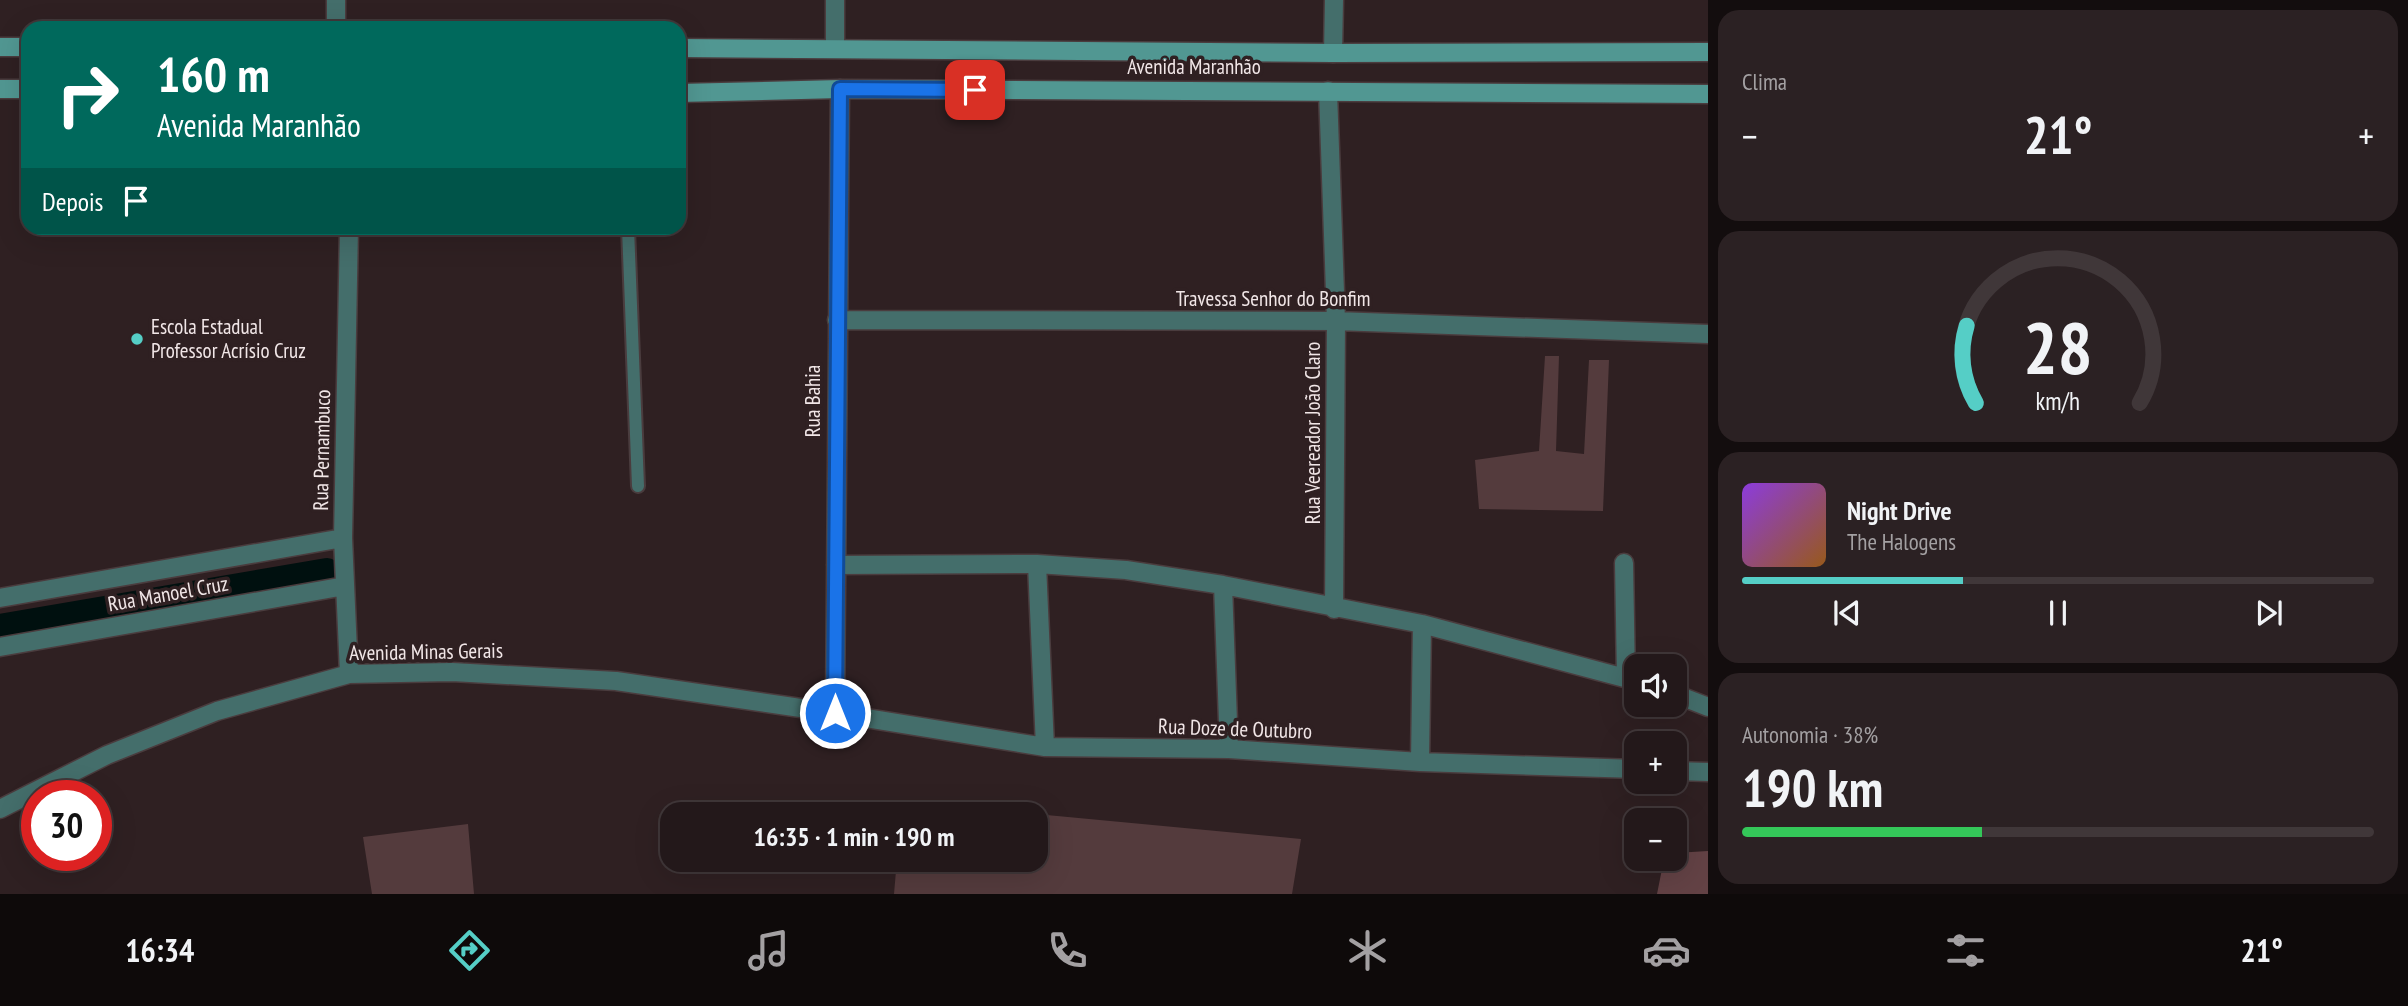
<!DOCTYPE html>
<html lang="pt">
<head>
<meta charset="utf-8">
<style>
	body { margin:0; font-family:"PT Sans Narrow",sans-serif; background:#2b2123; color:#f1f3f6; height:100vh; display:flex; flex-direction:column; font-size:26px; white-space:nowrap }
	* { box-sizing:border-box; margin:0 }
	p { font-size:23px; color:#a3a0a2 }
	.icon { flex:none; width:38px; height:38px; fill:none; stroke:currentColor; stroke-width:2; stroke-linecap:round; stroke-linejoin:round }
	.map { position:relative; flex:1; overflow:hidden }
	.panel { display:flex; flex-direction:column; gap:10px; padding:10px; background:#130d0e; width:700px }
	.panel>* { flex:none }
	.banner { position:absolute; left:21px; top:21px; width:665px; height:214px; border-radius:21px; box-shadow:0 7px 28px #0002,0 0 0 2px #403739; background:#00695c; color:#fff; overflow:hidden }
	.controls { position:absolute; left:1624px; top:654px; display:grid; gap:14px }
	.controls a { display:grid; place-items:center; width:63px; height:63px; border-radius:14px; background:#23181a; box-shadow:0 7px 28px #0002,0 0 0 2px #403739; font-size:35px }
	.speed { position:absolute; left:21px; top:780px; display:flex; gap:14px; font-size:35px; font-weight:700; text-align:center }
	.speed>* { display:grid; place-content:center; width:91px; height:91px; border-radius:50%; background:#23181a; box-shadow:0 7px 28px #0002,0 0 0 2px #403739; line-height:1 }
	.speed .limit { border:10px solid #d22; background:#fff; color:#111 }
	.pin { position:absolute; display:grid; place-items:center; width:60px; height:60px; color:#fff; margin:-30px; border-radius:14px; box-shadow:0 4px 10px #0006 }
	.me { position:absolute; width:77px; margin:-38px; rotate:0deg; stroke-linejoin:round; filter:drop-shadow(0 0 5px #0008) }
	.turn { display:flex; align-items:center; gap:24px; height:147px; padding:0 21px; font-size:32px }
	.turn .icon { width:91px; height:91px; stroke-width:2.5 }
	.turn b { display:block; font-size:49px; line-height:60px }
	.then { display:flex; align-items:center; height:66px; padding:0 21px; background:#0003; gap:14px; font-size:26px }
	.big { font-size:52px; font-weight:700; line-height:1.1 }
	.panel .card { flex:1; display:flex; flex-direction:column; justify-content:center; gap:10px; min-width:0; padding:0 24px; border-radius:21px; background:#2b2123 }
	.panel .dial { align-items:center; gap:0 }
	.dial svg { height:182px; overflow:visible; fill:none; stroke:#403739; stroke-width:7; stroke-linecap:round; text-anchor:middle }
	.dial text { fill:#f1f3f6; stroke:none }
	.song { display:flex; align-items:center; gap:21px }
	.cover { width:84px; height:84px; border-radius:10px; background:linear-gradient(135deg,hsl(270 70% 55%),hsl(30 70% 35%)) }
	.played { height:7px; border-radius:4px; background:linear-gradient(90deg,#55cec6 35%,#403739 35%) }
	.keys { display:flex; justify-content:space-around; direction:ltr }
	.heat { display:flex; justify-content:space-between; align-items:center; font-size:38px; direction:ltr }
	.charge { height:10px; border-radius:5px; background:linear-gradient(90deg,#34c759 38%,#403739 0) }
	.trip { position:absolute; left:660px; top:802px; width:388px; height:70px; border-radius:21px; background:#23181a; box-shadow:0 7px 28px #0002,0 0 0 2px #403739; font-weight:700; line-height:70px; text-align:center }
	.tabs { display:flex; height:112px; justify-content:space-around; align-items:center; background:#0e0a0a; color:#a3a0a2 }
	.tabs .icon { width:49px; height:49px }
	.tabs .selected { color:#55cec6 }
	.tabs b { font-size:32px; color:#f1f3f6 }
	main { display:flex; flex:1; min-height:0 }
	.map>svg:first-child { display:block }
	.green { fill:#543b3d }
	.forest { fill:#634245 }
	.lines { fill:none; stroke-linecap:round; stroke-linejoin:round }
	.canal { stroke:#00100f; stroke-width:28 }
	.service-casing { stroke:#4a3c3e; stroke-width:16 }
	.minor-casing { stroke:#4a3c3e; stroke-width:21 }
	.tertiary-casing { stroke:#4a3c3e; stroke-width:21 }
	.secondary-casing { stroke:#4a3c3e; stroke-width:21 }
	.service { stroke:#446e6b; stroke-width:12 }
	.minor { stroke:#446e6b; stroke-width:18 }
	.tertiary { stroke:#446e6b; stroke-width:18 }
	.secondary { stroke:#519792; stroke-width:18 }
	.route-casing { stroke:#114b97; stroke-width:18 }
	.route { stroke:#1a73e8; stroke-width:12 }
	.poi-dot { fill:#55cec6; stroke:#2f2022; stroke-width:2.5 }
	.labels { text-anchor:middle; stroke-width:7; stroke-linejoin:round; paint-order:stroke }
	.street-label { font-size:21px; fill:#f1e6e7; stroke:#2f2022 }
	.poi-label { font-size:21px; fill:#f1e6e7; stroke:#2f2022; text-anchor:start }
</style>
</head>
<body>
<main>
<div class="map">
<svg width="1708" height="894" viewBox="0 0 1708 894">
	<rect width="100%" height="100%" fill="#2f2022"/>
	<path class="green" d="M 1545,356 L 1559,356 L 1556,451 L 1584,454 L 1589,360 L 1609,360 L 1603,511 L 1479,509 L 1475,460 L 1539,451 Z
		M 902,801 L 1035,814 L 901,814 Z
		M 1036,814 L 1301,839 L 1292,894 L 894,894 L 897,859 L 1036,859 Z
		M 468,824 L 474,894 L 372,894 L 363,837 Z"/>
	<path class="forest" d="M 1708,851 L 1708,894 L 1657,894 L 1664,859 L 1675,859 L 1675,853 Z"/>
	<g class="lines">
		<path class="canal" d="M 0,628 L 327,572"/>
		<defs>
			<path id="service" d="M 628,228 L 638,486"/>
			<path id="minor" d="M 336,0 L 336,28
				M 1333,53 L 1334,0
				M 1328,91 L 1336,321 L 1334,609
				M 349,228 L 343,538 L 349,674
				M 837,320 L 1336,321 L 1708,334
				M 1624,563 L 1626,678
				M 1037,564 L 1045,747
				M 836,565 L 1037,564 L 1126,570 L 1223,585 L 1422,624 L 1636,681
				M 1223,585 L 1229,749
				M 0,598 L 343,538
				M 0,647 L 345,586
				M 1675,694 L 1708,707
				M 835,713 L 840,89
				M 1420,762 L 1422,624
				M 1675,771 L 1708,772
				M 0,809 L 107,755 L 217,711 L 349,674 L 452,672 L 616,681 L 835,713 L 1045,747 L 1229,749 L 1420,762 L 1636,769"/>
			<path id="tertiary" d="M 835,48 L 835,0"/>
			<path id="secondary" d="M 0,47 L 28,47
				M 679,48 L 1333,53 L 1708,52
				M 0,89 L 28,89
				M 679,93 L 840,89 L 1708,94"/>
		</defs>
		<use href="#service" class="service-casing"/>
		<use href="#minor" class="minor-casing"/>
		<use href="#tertiary" class="tertiary-casing"/>
		<use href="#secondary" class="secondary-casing"/>
		<use href="#service" class="service"/>
		<use href="#minor" class="minor"/>
		<use href="#tertiary" class="tertiary"/>
		<use href="#secondary" class="secondary"/>
	</g>
	<g class="lines">
		<defs>
			<path id="route" d="M 835,713 L 840,89 L 975,90"/>
		</defs>
		<use href="#route" class="route-casing"/>
		<use href="#route" class="route"/>
	</g>
	<circle class="poi-dot" cx="137" cy="339" r="7"/>
	<g class="labels">
		<g class="street-label">
			<text x="1194" y="74">Avenida Maranhão</text>
			<text x="1273" y="306">Travessa Senhor do Bonfim</text>
			<text transform="translate(813 401) rotate(-90)" y="7">Rua Bahia</text>
			<text transform="translate(1313 433) rotate(-90)" y="7">Rua Veereador João Claro</text>
			<text transform="translate(322 450) rotate(-89)" y="7">Rua Pernambuco</text>
			<text transform="translate(168 594) rotate(-10)" y="7">Rua Manoel Cruz</text>
			<text transform="translate(426 652) rotate(-1)" y="7">Avenida Minas Gerais</text>
			<text transform="translate(1235 729) rotate(2)" y="7">Rua Doze de Outubro</text>
		</g>
		<g class="poi-label">
			<text x="151" y="334">Escola Estadual<tspan x="151" dy="24">Professor Acrísio Cruz</tspan></text>
		</g>
	</g>
</svg>
<div class="controls">
<a><svg class="icon" aria-label="sound" viewBox="0 0 24 24"><path d="M4 9h4l5-4v14l-5-4H4zM17 9q2 3 0 6"/></svg></a>
<a>+</a>
<a>−</a>
</div>
<div class="speed"><div class="limit">30</div></div>
<div class="pin" style="left:975px;top:90px;background:#d93025"><svg class="icon" aria-label="arrive" viewBox="0 0 24 24"><path d="M6 21V4h12l-3 4 3 4H6"/></svg></div>
<svg class="me" style="left:835px;top:713px" viewBox="-20 -20 40 40"><circle r="17" fill="#1a73e8" stroke="#fff" stroke-width="3"/><path d="M0-11L8 9 0 5-8 9z" fill="#fff"/></svg>
<div class="trip">16:35 · 1 min · 190 m</div>
<div class="banner">
<div class="turn"><svg class="icon" aria-label="right" viewBox="0 0 24 24"><path d="M7 20v-9h11M14 6l5 5-5 5"/></svg><div><b>160 m</b>Avenida Maranhão</div></div>
<div class="then">Depois<svg class="icon" aria-label="arrive" viewBox="0 0 24 24"><path d="M6 21V4h12l-3 4 3 4H6"/></svg></div>
</div>
</div>
<section class="panel">
<div class="card"><p>Clima</p>
<div class="heat"><a>−</a><b class="big">21°</b><a>+</a></div>
</div>
<div class="card dial"><svg viewBox="0 0 100 80">
<path d="M14 69A42 42 0 1 1 86 69"/>
<path d="M14 69A42 42 0 0 1 10 35" stroke="#55cec6"/>
<text x="50" y="56" font-size="32" font-weight="700">28</text>
<text x="50" y="72" font-size="11">km/h</text>
</svg></div>
<div class="card">
<div class="song"><i class="cover"></i><div><b>Night Drive</b><p>The Halogens</p></div></div>
<div class="played"></div>
<div class="keys"><svg class="icon" aria-label="previous" viewBox="0 0 24 24"><path d="M18 5L8 12l10 7zM5 5v14"/></svg><svg class="icon" aria-label="pause" viewBox="0 0 24 24"><path d="M8 5v14M16 5v14"/></svg><svg class="icon" aria-label="next" viewBox="0 0 24 24"><path d="M6 5l10 7-10 7zM19 5v14"/></svg></div>
</div>
<div class="card"><p>Autonomia · 38%</p><b class="big">190 km</b><div class="charge"></div></div>
</section>
</main>
<nav class="tabs">
<b>16:34</b>
<svg class="icon selected" aria-label="directions" viewBox="0 0 24 24"><path d="M12 3l9 9-9 9-9-9zM9 14v-3h6M13 9l2 2-2 2"/></svg>
<svg class="icon" aria-label="music" viewBox="0 0 24 24"><path d="M9 18V5l10-2v13"/><circle cx="6" cy="18" r="3"/><circle cx="16" cy="16" r="3"/></svg>
<svg class="icon" aria-label="phone" viewBox="0 0 24 24"><path d="M5 4h4l2 5-3 2q2 4 5 5l2-3 5 2v4C11 20 4 13 5 4z"/></svg>
<svg class="icon" aria-label="climate" viewBox="0 0 24 24"><path d="M12 3v18M4 7l16 10M4 17L20 7"/></svg>
<svg class="icon" aria-label="car" viewBox="0 0 24 24"><path d="M5 17H2v-5l4-1 3-4h7l3 4 3 1v5h-3M9 17h6M6 11h13"/><circle cx="7" cy="17" r="2"/><circle cx="17" cy="17" r="2"/></svg>
<svg class="icon" aria-label="filters" viewBox="0 0 24 24"><path d="M4 7h16M4 17h16"/><circle cx="9" cy="7" r="2"/><circle cx="15" cy="17" r="2"/></svg>
<b>21°</b>
</nav>
</body>
</html>
